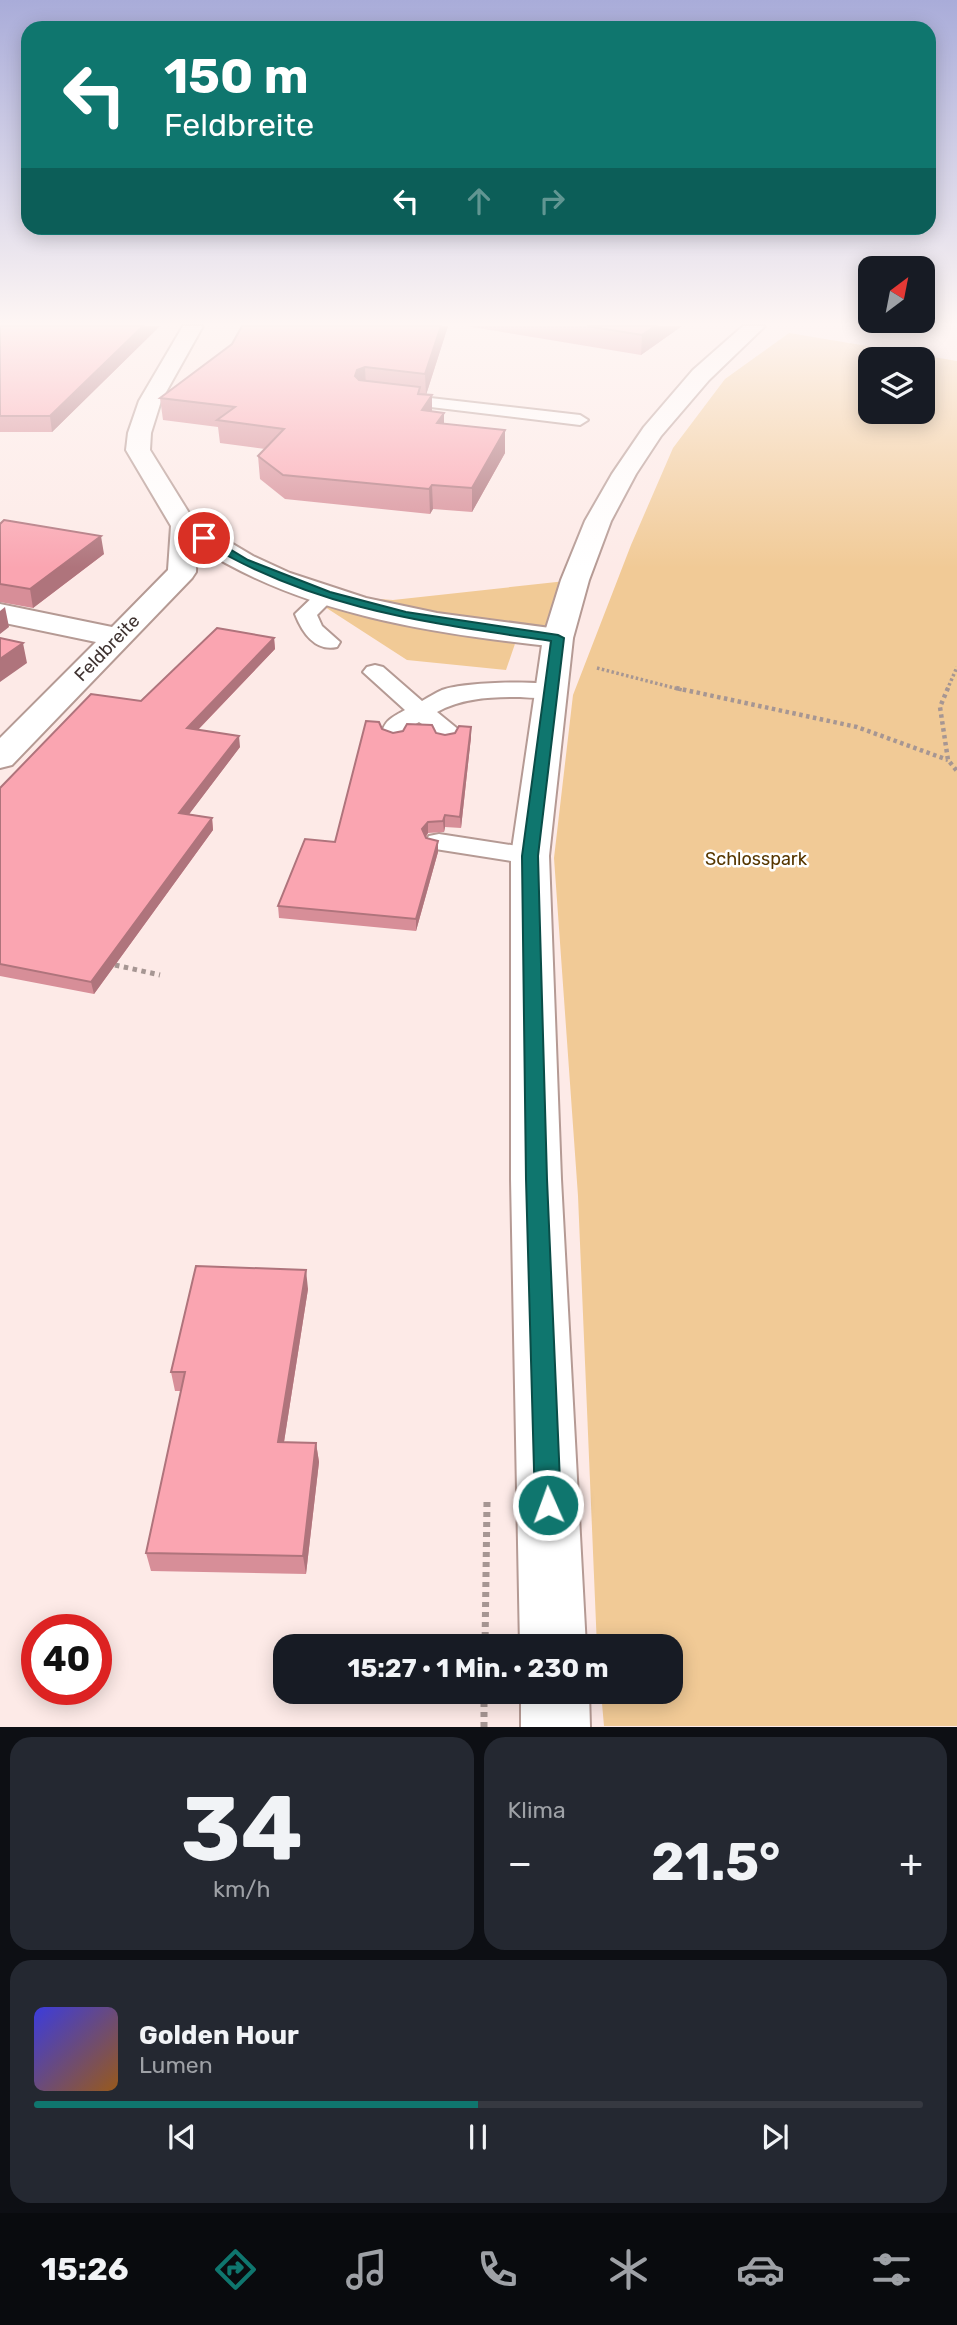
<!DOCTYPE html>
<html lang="de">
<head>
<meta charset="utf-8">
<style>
	body { margin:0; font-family:Rubik,sans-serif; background:#242831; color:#f1f3f6; height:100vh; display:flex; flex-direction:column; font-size:26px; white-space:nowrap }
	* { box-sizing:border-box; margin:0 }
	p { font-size:23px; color:#9ea1a6 }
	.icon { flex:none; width:38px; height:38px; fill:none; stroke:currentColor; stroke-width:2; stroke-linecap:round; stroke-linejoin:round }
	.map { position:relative; height:1727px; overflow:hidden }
	.drawer { display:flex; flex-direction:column; gap:10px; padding:10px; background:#0d0f14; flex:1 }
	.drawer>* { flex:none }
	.top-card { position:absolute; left:21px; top:21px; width:915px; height:214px; border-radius:21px; box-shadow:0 4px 18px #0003; background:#0f766e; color:#fff; overflow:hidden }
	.needle { width:46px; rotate:32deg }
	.fabs { position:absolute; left:858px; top:256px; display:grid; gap:14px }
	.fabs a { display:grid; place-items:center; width:77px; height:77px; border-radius:14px; background:#171b24; box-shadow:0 4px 18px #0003; font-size:35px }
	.speed { position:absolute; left:21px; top:1614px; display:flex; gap:14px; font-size:35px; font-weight:700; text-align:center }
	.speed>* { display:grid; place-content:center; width:91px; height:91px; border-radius:50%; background:#171b24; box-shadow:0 4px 18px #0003; line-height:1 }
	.speed .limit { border:10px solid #d22; background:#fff; color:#111 }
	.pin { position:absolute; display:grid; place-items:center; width:60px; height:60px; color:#fff; margin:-30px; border:4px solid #fff; border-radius:50%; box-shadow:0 2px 7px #0007 }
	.me { position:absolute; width:77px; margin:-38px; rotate:358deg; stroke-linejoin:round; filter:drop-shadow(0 0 5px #0008) }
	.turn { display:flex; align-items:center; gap:24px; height:147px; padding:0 28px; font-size:32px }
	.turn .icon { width:91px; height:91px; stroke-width:2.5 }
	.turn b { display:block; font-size:49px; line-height:60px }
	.lanes { display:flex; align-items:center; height:66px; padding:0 28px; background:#0003; justify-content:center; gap:35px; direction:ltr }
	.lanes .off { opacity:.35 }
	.big { font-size:52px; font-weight:700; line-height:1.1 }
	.drawer .widget { flex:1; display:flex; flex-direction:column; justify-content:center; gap:10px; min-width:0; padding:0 24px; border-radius:21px; background:#242831 }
	.drawer .dial { align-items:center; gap:0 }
	.dial b { font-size:91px; line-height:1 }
	.song { display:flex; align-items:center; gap:21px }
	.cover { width:84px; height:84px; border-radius:10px; background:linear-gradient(135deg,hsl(240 70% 55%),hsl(30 70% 35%)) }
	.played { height:7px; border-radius:4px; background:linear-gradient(90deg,#0f766e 50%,#363941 50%) }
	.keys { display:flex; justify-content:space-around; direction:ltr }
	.heat { display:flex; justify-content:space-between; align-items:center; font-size:38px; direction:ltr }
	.drawer .tiles { flex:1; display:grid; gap:10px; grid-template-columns:1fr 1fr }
	.widget:last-child { grid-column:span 2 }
	.trip { position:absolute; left:273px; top:1634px; width:410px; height:70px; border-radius:21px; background:#171b24; box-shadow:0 4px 18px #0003; font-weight:700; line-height:70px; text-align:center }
	.dock { display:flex; height:112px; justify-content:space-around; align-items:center; background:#090b0e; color:#9ea1a6 }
	.dock .icon { width:49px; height:49px }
	.dock .current { color:#0f766e }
	.dock b { font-size:32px; color:#f1f3f6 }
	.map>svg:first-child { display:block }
	.green { fill:#f1ca96; fill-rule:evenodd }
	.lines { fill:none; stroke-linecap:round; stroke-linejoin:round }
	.service-casing { stroke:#b59a94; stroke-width:4 }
	.minor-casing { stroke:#b59a94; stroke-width:4 }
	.tertiary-casing { stroke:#b59a94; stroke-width:4 }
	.path-far3 { stroke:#a69693; stroke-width:3.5; stroke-dasharray:2.5 2.5; stroke-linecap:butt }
	.path-far2 { stroke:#a69693; stroke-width:4.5; stroke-dasharray:3.5 3.5; stroke-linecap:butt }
	.path-far1 { stroke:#a69693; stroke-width:5; stroke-dasharray:4.5 4.5; stroke-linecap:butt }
	.path { stroke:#a69693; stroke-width:7; stroke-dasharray:5 5; stroke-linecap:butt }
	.service { fill:#fff; fill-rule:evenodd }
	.minor { fill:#fff; fill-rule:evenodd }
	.tertiary { fill:#fff; fill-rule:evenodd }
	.wall { fill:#d78e98 }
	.shaded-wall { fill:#af747c }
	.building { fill:#faa5b1; stroke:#af747c; stroke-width:2 }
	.route { fill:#0f766e; stroke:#0a4d48; stroke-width:2 }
	.labels { text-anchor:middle; stroke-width:5; stroke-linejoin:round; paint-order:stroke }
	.street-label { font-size:18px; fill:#403432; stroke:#fff }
	.park-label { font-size:18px; fill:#573700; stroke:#fff }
</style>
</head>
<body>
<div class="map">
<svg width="957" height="1727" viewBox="0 0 957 1727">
	<rect width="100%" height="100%" fill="#fdeae7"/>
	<path class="green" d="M 789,333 L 957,361 L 957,1726 L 604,1726 L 601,1692 L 670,1692 L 670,1647 L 597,1647 L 578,1196 L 554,858 L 573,695 L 631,545 L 673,448 L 725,379 ZM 870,359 L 922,359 L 922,411 L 870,411 Z
		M 575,580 L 558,638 L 326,595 L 393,600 Z
		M 331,601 L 517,638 L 506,670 L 407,660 L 325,607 Z"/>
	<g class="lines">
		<defs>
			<path id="service" d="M 395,394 L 580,415 L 588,420 L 580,425 L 389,402 L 387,399 L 389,396 Z
				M 326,589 L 333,591 L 337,595 L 317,615 L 322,626 L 340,642 L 337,647 C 315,652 302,632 295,614 L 319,591 Z
				M 375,665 L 383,667 L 422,701 C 429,697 435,693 442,690 C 464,682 537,680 559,686 L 563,691 L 559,696 C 546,699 533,698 520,697 C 491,697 462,698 437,712 L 459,730 L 455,741 L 446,743 L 437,741 L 434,732 L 419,722 L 407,729 L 403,739 L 394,741 L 385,739 L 382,734 C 384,720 393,717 405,710 L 363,672 L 367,667 Z
				M 439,834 L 530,848 L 540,850 L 544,856 L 540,862 L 530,864 L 429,848 L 425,842 L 429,836 Z"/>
			<path id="minor" d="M 183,326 L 203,326 L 161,401 L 151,433 L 150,450 L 194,521 L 253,556 L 290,573 L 366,598 L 437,613 L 558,629 L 569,632 L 573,638 L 569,644 L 558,647 C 435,634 303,615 197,546 L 196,572 L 192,578 L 12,765 L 0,768 L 0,738 L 96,642 L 0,622 L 0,604 L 112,627 L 168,570 L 171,526 L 126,450 L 128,433 L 139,401 Z"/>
			<path id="tertiary" d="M 743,326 L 765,326 L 709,380 L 661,436 L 636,474 L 611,521 L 589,580 L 573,638 L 549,856 L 561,1179 L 586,1647 L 520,1647 L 511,1179 L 511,856 L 543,638 L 561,580 L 585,521 L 612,474 L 644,427 L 693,370 Z
				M 521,1692 L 589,1692 L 590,1727 L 521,1727 Z"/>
		</defs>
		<use href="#service" class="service-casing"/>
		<use href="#minor" class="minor-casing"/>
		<use href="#tertiary" class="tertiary-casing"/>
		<path class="path-far3" d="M 597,668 L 682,690
			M 947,690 L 957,667"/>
		<path class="path-far2" d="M 676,688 L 857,727 L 948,760
			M 948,688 L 940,707 L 948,760 L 957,771"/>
		<path class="path-far1" d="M 115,965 L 160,975"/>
		<path class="path" d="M 485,1647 L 487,1501
			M 484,1692 L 484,1727"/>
		<use href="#service" class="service"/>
		<use href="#minor" class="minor"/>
		<use href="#tertiary" class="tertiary"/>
	</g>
	<path class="wall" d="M 0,326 L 160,326 L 52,432 L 0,432 Z
		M 448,326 L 426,395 L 432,395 L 432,411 L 444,413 L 444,424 L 505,453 L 472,512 L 433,509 L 430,514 L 285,499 L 260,479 L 258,456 L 265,449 L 220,443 L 218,427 L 163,420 L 160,398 L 232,344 Z
		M 466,326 L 682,326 L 641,355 Z
		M 0,524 L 104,554 L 33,608 L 0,602 Z
		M 274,638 L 275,649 L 198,730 L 240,747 L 189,814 L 212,818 L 213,830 L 94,994 L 0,976 L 0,788 L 141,701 Z
		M 471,727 L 471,737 L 461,828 L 445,827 L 444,832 L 428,833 L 426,837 L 438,852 L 416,931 L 279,918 L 278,906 L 335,842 L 382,729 L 393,733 L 436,733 L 445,735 L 455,733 Z
		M 308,1289 L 284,1442 L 316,1443 L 319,1462 L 306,1574 L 151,1571 L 146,1553 L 181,1391 L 175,1391 L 171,1372 Z"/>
	<path class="shaded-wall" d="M 143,326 L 160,326 L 52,432 L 50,416 Z
		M 441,326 L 448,326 L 426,395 L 425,374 Z
		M 655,326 L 682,326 L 641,355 L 642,335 Z
		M 365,367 L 366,388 L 355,376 L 357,370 Z
		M 432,395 L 432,417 L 422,410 Z
		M 444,413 L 444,435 L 437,423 Z
		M 505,430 L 505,453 L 472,512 L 472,488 Z
		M 432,485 L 433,509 L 430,514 L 429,489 Z
		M 101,536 L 104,554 L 33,608 L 30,589 Z
		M 5,607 L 9,627 L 0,634 L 0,611 Z
		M 274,638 L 275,649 L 189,739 L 187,728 Z
		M 23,643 L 27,663 L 0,682 L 0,659 Z
		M 471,727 L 471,737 L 461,828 L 460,817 Z
		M 239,736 L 240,747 L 181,825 L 179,813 Z
		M 445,815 L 445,827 L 444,832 L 443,821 Z
		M 212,818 L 213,830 L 94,994 L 91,982 Z
		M 428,822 L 428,833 L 423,841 L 422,829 Z
		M 438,841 L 438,852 L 416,931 L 416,919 Z
		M 306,1270 L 308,1289 L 281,1461 L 278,1442 Z
		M 316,1443 L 319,1462 L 306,1574 L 303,1556 Z"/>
	<path class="building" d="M 0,326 L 143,326 L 50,416 L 0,416 Z
		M 242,326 L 441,326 L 425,374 L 365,367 L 357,370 L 355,376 L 359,380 L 420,387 L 418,394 L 432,395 L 422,410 L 444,413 L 437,423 L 505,430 L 472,488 L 432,485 L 429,489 L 283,475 L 258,456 L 284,429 L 217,420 L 235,407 L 160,398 L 232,344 Z
		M 587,326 L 655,326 L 642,335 Z
		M 4,520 L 101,536 L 30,589 L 0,584 L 0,524 Z
		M 217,628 L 274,638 L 187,728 L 239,736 L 179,813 L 212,818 L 91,982 L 0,964 L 0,788 L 91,694 L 141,701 Z
		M 0,638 L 23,643 L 0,659 Z
		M 366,721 L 379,722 L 382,729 L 393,733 L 403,731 L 407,724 L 432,725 L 436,733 L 445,735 L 455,733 L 459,726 L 471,727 L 460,817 L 445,815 L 443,821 L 428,822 L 422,829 L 426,838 L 438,841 L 416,919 L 278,906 L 305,839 L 335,842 Z
		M 196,1266 L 306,1270 L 278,1442 L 316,1443 L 303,1556 L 146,1553 L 185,1372 L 171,1372 Z"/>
	<linearGradient id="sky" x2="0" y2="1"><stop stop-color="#a9acd9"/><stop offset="0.57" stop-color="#fef6f4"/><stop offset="1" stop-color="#fef6f4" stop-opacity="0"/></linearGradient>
	<rect width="957" height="568" fill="url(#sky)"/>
	<path class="route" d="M 200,536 L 208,536 L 248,560 L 330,592 L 406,612 L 558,635 L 564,638 L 538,856 L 547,1179 L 561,1505 L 557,1514 L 548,1517 L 539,1514 L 535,1505 L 526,1179 L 522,856 L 551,641 C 423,622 313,609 200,540 Z"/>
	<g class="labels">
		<g class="street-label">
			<text transform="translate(107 648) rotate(-46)" y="6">Feldbreite</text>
		</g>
		<g class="park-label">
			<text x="756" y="865">Schlosspark</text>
		</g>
	</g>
</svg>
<div class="fabs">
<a><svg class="needle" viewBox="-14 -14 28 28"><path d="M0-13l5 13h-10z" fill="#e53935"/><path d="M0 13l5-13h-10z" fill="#9ea1a6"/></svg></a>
<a><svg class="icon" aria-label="layers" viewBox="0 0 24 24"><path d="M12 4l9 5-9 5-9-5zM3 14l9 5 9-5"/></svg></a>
</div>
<div class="speed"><div class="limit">40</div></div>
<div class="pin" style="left:204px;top:538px;background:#d93025"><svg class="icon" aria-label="arrive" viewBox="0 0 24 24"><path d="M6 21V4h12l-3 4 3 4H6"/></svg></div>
<svg class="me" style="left:548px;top:1505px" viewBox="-20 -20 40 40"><circle r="17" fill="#0f766e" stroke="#fff" stroke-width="3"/><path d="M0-11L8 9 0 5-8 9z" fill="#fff"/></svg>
<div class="trip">15:27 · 1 Min. · 230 m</div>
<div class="top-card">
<div class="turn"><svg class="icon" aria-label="left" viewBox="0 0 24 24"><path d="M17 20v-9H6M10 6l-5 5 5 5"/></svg><div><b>150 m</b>Feldbreite</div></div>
<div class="lanes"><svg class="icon" aria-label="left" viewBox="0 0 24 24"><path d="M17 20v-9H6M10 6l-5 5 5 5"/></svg><svg class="icon off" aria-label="ahead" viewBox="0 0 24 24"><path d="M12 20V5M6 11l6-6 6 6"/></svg><svg class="icon off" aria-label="right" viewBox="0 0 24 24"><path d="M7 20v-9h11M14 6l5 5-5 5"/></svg></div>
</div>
</div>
<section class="drawer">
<div class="tiles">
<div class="widget dial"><b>34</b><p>km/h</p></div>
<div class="widget"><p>Klima</p>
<div class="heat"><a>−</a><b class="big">21.5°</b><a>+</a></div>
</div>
<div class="widget">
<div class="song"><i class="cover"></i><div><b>Golden Hour</b><p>Lumen</p></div></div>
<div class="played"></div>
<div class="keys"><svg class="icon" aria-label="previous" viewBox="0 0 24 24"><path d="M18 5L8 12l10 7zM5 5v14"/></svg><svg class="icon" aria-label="pause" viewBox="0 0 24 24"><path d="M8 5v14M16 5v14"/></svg><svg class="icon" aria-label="next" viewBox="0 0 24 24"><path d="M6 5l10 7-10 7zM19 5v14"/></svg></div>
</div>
</div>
</section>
<nav class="dock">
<b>15:26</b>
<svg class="icon current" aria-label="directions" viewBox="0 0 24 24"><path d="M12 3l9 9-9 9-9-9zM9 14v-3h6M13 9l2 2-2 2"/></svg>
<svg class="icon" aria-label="music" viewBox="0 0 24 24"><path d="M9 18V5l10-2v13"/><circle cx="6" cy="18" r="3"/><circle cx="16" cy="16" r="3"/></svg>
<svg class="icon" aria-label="phone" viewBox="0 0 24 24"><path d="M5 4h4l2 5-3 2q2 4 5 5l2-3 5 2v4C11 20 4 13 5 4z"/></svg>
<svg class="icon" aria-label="climate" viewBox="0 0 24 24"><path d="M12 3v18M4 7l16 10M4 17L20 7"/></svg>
<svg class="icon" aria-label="car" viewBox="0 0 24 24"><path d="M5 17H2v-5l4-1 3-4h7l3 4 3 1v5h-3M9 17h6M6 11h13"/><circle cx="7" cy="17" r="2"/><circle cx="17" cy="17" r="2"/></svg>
<svg class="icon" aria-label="filters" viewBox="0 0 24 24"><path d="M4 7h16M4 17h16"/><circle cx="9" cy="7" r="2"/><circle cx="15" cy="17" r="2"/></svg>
</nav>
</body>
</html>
